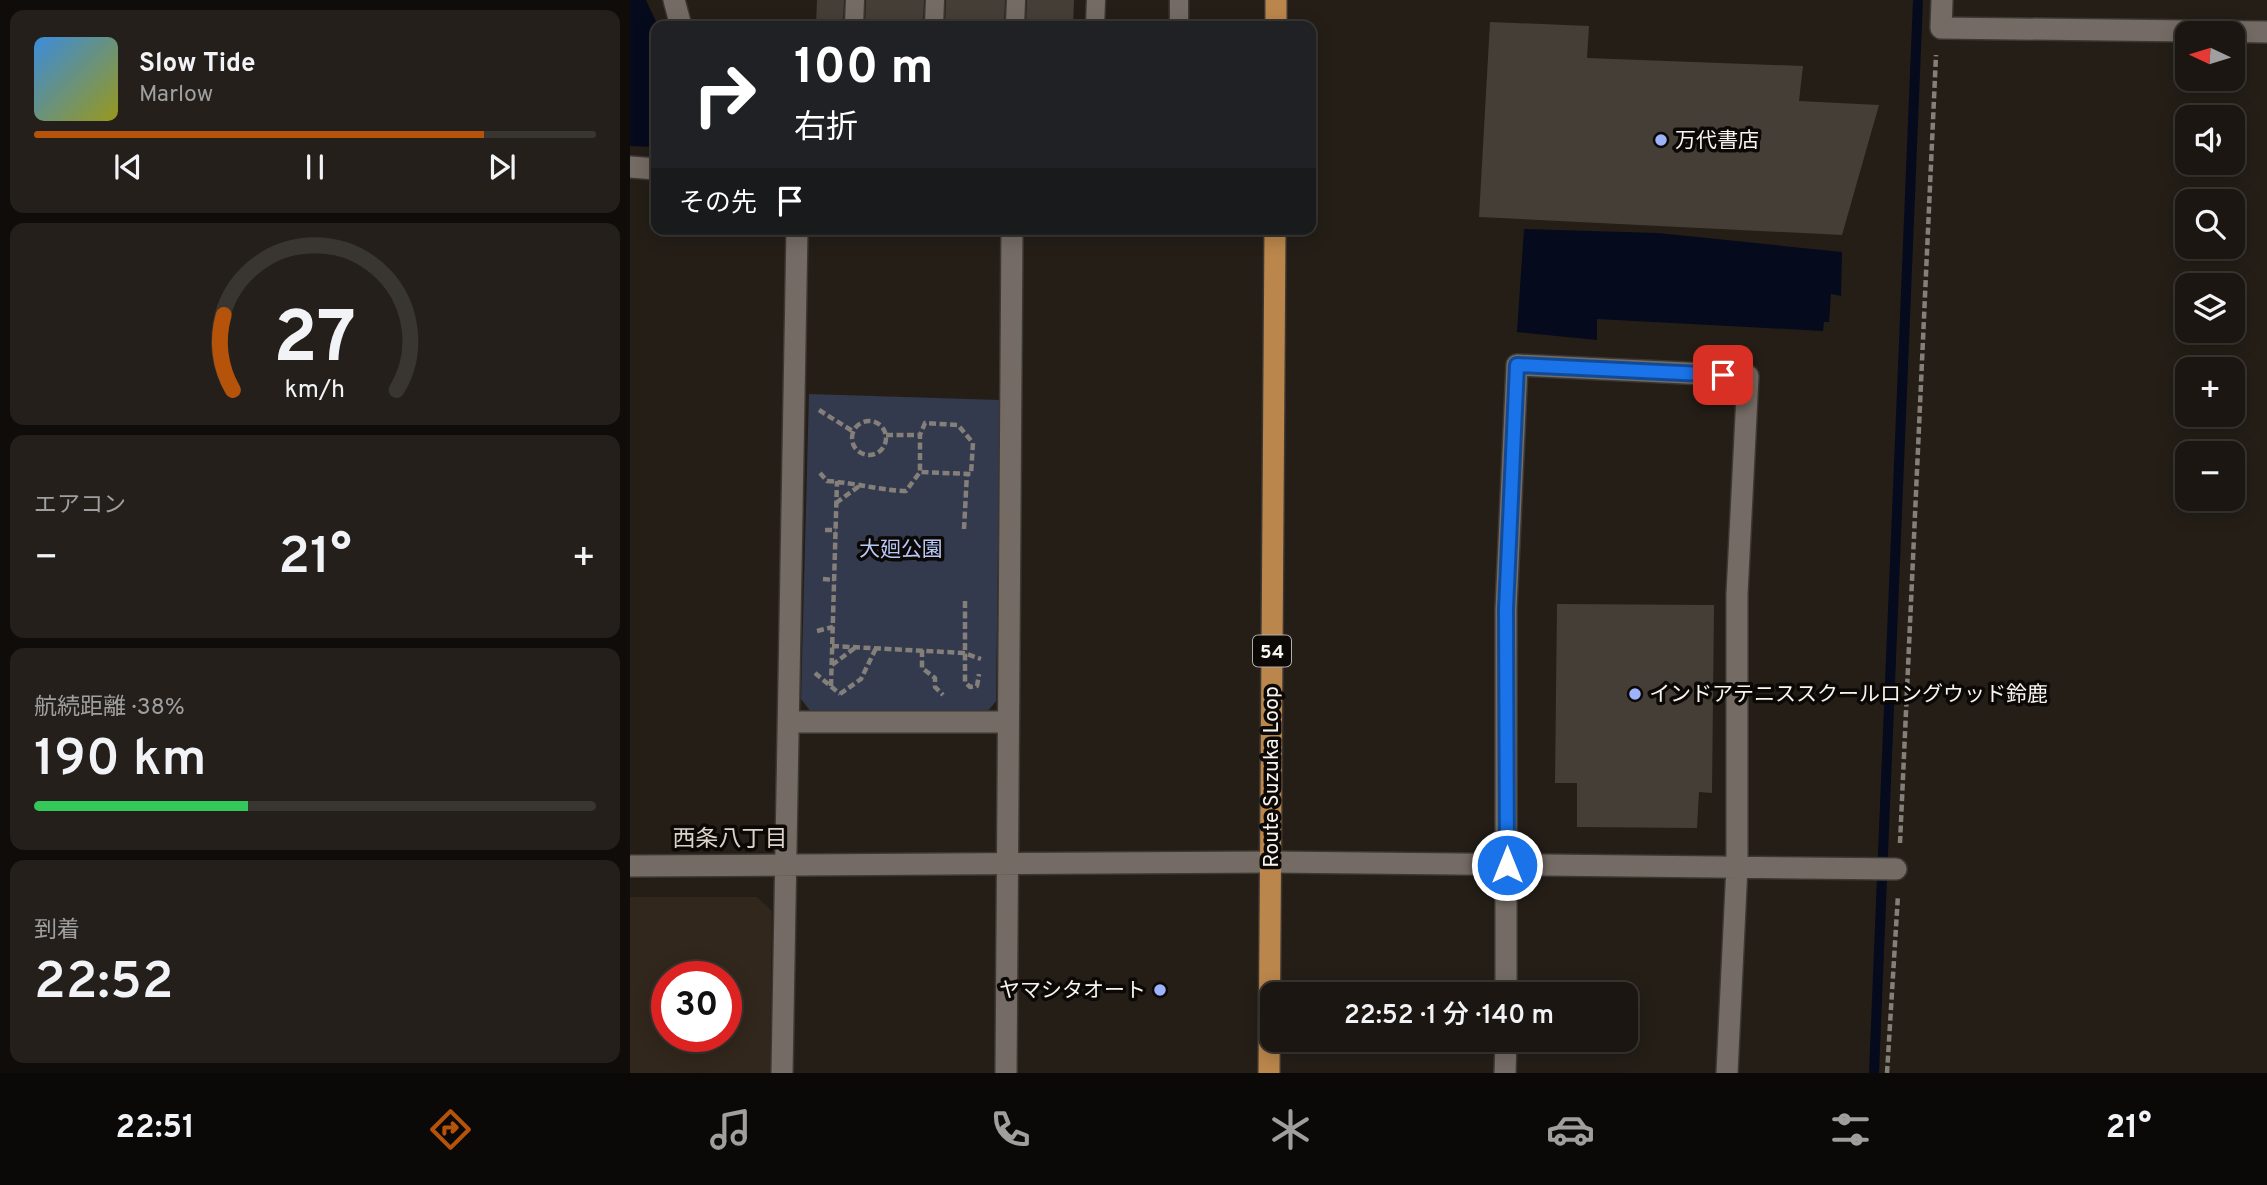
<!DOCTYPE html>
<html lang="ja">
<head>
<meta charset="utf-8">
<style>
	body { margin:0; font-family:Overpass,"Noto Sans JP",sans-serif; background:#241f1a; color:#f1f3f6; height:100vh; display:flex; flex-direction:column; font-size:26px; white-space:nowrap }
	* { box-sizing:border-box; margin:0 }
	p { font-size:23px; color:#a09f9f }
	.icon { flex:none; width:38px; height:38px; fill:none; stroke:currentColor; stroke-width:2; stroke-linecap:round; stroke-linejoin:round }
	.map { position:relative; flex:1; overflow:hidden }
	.details { display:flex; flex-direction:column; gap:10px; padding:10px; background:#0f0c09; width:630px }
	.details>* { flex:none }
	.top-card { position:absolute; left:21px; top:21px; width:665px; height:214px; border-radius:14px; box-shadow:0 4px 18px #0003,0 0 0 2px #393531; background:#202124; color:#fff; overflow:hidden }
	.needle { width:46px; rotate:274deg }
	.buttons { position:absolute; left:1545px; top:21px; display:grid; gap:14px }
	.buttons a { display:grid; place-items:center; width:70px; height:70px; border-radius:14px; background:#1b1611; box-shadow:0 4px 18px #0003,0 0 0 2px #393531; font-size:35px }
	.speed { position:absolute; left:21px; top:961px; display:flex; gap:14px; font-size:35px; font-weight:700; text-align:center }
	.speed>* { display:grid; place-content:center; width:91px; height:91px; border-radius:50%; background:#1b1611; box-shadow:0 4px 18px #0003,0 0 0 2px #393531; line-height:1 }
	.speed .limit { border:10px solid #d22; background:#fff; color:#111 }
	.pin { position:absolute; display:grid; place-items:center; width:60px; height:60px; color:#fff; margin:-30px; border-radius:14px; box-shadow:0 4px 10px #0006 }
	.me { position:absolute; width:77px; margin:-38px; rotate:0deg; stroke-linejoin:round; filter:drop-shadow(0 0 5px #0008) }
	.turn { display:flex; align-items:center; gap:24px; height:147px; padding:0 28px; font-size:32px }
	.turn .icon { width:91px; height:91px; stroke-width:2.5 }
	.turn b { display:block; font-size:49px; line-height:60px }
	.then { display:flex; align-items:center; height:66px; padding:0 28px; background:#0003; gap:14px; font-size:26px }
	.big { font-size:52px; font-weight:600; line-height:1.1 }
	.details .tile { flex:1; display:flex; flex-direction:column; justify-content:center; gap:10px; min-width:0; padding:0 24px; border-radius:14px; background:#241f1a }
	.details .dial { align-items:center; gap:0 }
	.dial svg { height:182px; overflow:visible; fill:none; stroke:#393531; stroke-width:7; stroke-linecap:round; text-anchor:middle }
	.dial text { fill:#f1f3f6; stroke:none }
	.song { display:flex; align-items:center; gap:21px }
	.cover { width:84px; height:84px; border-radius:10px; background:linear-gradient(135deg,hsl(210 70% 55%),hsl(60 70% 35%)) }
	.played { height:7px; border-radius:4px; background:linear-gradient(90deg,#b45309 80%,#393531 80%) }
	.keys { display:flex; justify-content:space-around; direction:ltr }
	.heat { display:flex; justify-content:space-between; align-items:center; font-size:38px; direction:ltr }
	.charge { height:10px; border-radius:5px; background:linear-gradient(90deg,#34c759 38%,#393531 0) }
	.trip { position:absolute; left:630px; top:982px; width:378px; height:70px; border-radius:14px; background:#1b1611; box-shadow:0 4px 18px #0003,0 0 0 2px #393531; font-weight:600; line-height:70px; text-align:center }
	.dock { display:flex; height:112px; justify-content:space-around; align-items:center; background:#0b0907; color:#a09f9f }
	.dock .icon { width:49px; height:49px }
	.dock .selected { color:#b45309 }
	.dock b { font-size:32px; color:#f1f3f6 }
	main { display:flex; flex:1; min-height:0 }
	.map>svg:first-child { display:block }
	.built { fill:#32271c; fill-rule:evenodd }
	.green { fill:#333a4e }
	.water { fill:#060a1d }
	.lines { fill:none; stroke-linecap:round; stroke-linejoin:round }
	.stream { stroke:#060a1d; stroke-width:10 }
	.building { fill:#453e37 }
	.lane-casing { stroke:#3c3733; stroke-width:21 }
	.street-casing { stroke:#3c3733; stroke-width:24 }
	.primary-casing { stroke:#3c3733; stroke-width:24 }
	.path { stroke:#847f79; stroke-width:4.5; stroke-dasharray:7 3.5; stroke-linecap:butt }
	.lane { stroke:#746c64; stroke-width:18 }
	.street { stroke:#746c64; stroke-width:21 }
	.primary { stroke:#ba864b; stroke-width:21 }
	.route-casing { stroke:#114b97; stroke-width:18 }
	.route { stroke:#1a73e8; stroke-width:12 }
	.poi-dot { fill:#9db4fd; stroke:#0b0806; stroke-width:2.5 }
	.labels { text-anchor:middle; stroke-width:7; stroke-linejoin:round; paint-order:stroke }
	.shield { fill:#0b0806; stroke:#b1ada9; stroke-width:2 }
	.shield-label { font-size:19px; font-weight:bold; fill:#f8f4ef }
	.poi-label { font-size:21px; fill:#f8f4ef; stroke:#0b0806; text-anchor:start }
	.park-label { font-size:21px; fill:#b7c8f9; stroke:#0b0806 }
	.street-label { font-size:21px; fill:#f8f4ef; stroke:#0b0806 }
	.neighbourhood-label { font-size:23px; fill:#dbd2c9; stroke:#0b0806 }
</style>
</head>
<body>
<main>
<section class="details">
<div class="tile">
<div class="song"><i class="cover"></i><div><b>Slow Tide</b><p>Marlow</p></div></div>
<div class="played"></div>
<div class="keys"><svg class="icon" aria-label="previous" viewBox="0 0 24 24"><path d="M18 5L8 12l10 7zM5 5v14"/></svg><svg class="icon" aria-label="pause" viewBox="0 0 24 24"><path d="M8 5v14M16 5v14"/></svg><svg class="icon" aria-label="next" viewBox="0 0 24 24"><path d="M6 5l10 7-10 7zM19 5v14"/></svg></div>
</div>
<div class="tile dial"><svg viewBox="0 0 100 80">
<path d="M14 69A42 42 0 1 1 86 69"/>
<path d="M14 69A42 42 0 0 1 10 36" stroke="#b45309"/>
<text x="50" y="56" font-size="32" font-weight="700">27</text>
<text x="50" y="72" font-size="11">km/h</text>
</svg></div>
<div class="tile"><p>エアコン</p>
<div class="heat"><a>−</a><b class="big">21°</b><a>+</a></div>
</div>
<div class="tile"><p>航続距離 · 38%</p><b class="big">190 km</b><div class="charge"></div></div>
<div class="tile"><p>到着</p><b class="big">22:52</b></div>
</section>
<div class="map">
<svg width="1637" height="1073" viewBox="0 0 1637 1073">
	<rect width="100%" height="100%" fill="#241e17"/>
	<path class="built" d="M 0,897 L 127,897 L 142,911 L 140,1073 L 0,1073 ZM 96,976 L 96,1036 L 37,1036 L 37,976 Z"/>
	<path class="green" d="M 179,394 L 370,400 L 366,701 L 357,712 L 182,713 L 171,699 Z"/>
	<path class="water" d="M 0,0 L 16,0 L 28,26 L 26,147 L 0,146 Z
		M 894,229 L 1028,233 L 1212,252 L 1211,296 L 1201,294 L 1199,322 L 1194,322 L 1193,331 L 967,319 L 967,340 L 887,332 Z"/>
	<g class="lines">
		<path class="stream" d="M 1244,1073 L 1288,0"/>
	</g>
	<path class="building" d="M 187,0 L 214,0 L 213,26 L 186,26 Z
		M 236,0 L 294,0 L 293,26 L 235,26 Z
		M 316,0 L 375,0 L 374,26 L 315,26 Z
		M 397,0 L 444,0 L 443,26 L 396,26 Z
		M 860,22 L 959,26 L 957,58 L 1173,66 L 1169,101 L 1249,105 L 1212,235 L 849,217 Z
		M 927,604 L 1084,605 L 1082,793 L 1069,792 L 1067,828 L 947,827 L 947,783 L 925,783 Z"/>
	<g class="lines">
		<defs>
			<path id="lane" d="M 224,26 L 225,0
				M 304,26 L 305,0
				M 385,26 L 386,0
				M 465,26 L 466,0
				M 549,26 L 549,0"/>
			<path id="street" d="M 44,0 L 51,26
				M 1312,0 L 1311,28 L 1637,32
				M 0,167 L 26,169
				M 160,722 L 378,722
				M 0,866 L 641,862 L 1266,869
				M 876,994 L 876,609 L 887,365 L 1118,376 L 1107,594 L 1107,866 L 1097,1073
				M 152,1073 L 167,229
				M 376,1073 L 382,229
				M 875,1073 L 876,1040"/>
			<path id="primary" d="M 646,0 L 646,26
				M 639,1073 L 645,229"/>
		</defs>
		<use href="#lane" class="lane-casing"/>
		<use href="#street" class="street-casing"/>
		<use href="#primary" class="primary-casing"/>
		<path class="path" d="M 189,410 L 224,432
			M222 438a17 17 0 1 1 34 0a17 17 0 1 1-34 0Z
			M 256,435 L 290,435
			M 190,473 L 197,481 C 226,483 248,490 276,491 L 290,472 L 290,435 L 295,423 L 328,425 L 343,443 L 341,474 L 290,472
			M 206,503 L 232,484
			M 334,529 L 337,473
			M 195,530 L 206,530
			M 193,579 L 204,580
			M 335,601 L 335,682 L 340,687 L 347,686 L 349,674
			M 187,631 L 203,627
			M 202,646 L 334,653 L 351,659
			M 292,650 L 292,668 L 305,678 L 305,687 L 313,695
			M 202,665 L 226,647
			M 185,673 L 210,694
			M 201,686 L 207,481
			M 210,694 L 231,679 L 246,648
			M 1270,843 L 1306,55
			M 1257,1073 L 1268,895"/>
		<use href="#lane" class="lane"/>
		<use href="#street" class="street"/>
		<use href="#primary" class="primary"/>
	</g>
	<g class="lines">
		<defs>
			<path id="route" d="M 877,865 L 876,609 L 887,365 L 1093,375"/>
		</defs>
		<use href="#route" class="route-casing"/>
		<use href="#route" class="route"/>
	</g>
	<g class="poi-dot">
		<circle cx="1031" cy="140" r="7"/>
		<circle cx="1005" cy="694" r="7"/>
		<circle cx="530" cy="990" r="7"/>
	</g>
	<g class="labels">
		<rect class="shield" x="623" y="635.5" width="38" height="31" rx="5"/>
		<g class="shield-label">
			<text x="642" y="658">54</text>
		</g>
		<g class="poi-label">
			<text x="1045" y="147">万代書店</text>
			<text x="1019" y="701">インドアテニススクールロングウッド鈴鹿</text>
			<text x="516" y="997" text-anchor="end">ヤマシタオート</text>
		</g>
		<g class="park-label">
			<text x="271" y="556">大廻公園</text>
		</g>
		<g class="street-label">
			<text transform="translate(641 777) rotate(-90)" y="7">Route Suzuka Loop</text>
		</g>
		<g class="neighbourhood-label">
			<text x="100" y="846">西条八丁目</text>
		</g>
	</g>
</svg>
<div class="buttons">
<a><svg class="needle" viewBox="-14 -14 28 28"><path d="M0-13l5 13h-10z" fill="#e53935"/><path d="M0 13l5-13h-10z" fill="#a09f9f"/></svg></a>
<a><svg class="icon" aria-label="sound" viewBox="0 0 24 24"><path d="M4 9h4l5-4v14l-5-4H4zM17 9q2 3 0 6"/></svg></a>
<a><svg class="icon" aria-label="search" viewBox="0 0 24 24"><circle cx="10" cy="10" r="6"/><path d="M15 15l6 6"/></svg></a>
<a><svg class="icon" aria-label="layers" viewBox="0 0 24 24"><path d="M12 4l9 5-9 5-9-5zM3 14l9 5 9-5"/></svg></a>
<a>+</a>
<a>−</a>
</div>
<div class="speed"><div class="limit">30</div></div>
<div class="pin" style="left:1093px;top:375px;background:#d93025"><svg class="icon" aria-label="arrive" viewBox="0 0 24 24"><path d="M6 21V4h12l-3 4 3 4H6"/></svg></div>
<svg class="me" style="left:877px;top:865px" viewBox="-20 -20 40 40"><circle r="17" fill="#1a73e8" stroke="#fff" stroke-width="3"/><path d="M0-11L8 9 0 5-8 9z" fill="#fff"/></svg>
<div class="trip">22:52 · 1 分 · 140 m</div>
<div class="top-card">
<div class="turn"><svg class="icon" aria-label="right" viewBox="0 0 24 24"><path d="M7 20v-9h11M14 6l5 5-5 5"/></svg><div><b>100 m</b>右折</div></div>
<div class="then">その先<svg class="icon" aria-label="arrive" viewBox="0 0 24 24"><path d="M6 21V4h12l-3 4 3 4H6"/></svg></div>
</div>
</div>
</main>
<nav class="dock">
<b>22:51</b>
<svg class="icon selected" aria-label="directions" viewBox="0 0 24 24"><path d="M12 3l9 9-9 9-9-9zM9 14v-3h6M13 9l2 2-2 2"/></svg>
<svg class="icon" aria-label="music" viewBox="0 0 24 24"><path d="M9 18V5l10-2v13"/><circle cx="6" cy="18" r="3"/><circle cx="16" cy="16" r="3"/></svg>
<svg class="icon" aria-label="phone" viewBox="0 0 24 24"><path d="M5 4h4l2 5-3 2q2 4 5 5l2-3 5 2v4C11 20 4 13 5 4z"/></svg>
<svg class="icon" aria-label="climate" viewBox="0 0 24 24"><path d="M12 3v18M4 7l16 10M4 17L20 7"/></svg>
<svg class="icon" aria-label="car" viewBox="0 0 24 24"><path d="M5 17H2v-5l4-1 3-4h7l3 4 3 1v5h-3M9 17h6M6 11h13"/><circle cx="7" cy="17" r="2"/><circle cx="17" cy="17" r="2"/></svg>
<svg class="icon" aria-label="filters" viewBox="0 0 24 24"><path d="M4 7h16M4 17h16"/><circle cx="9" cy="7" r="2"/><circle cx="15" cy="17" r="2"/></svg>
<b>21°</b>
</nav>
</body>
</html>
